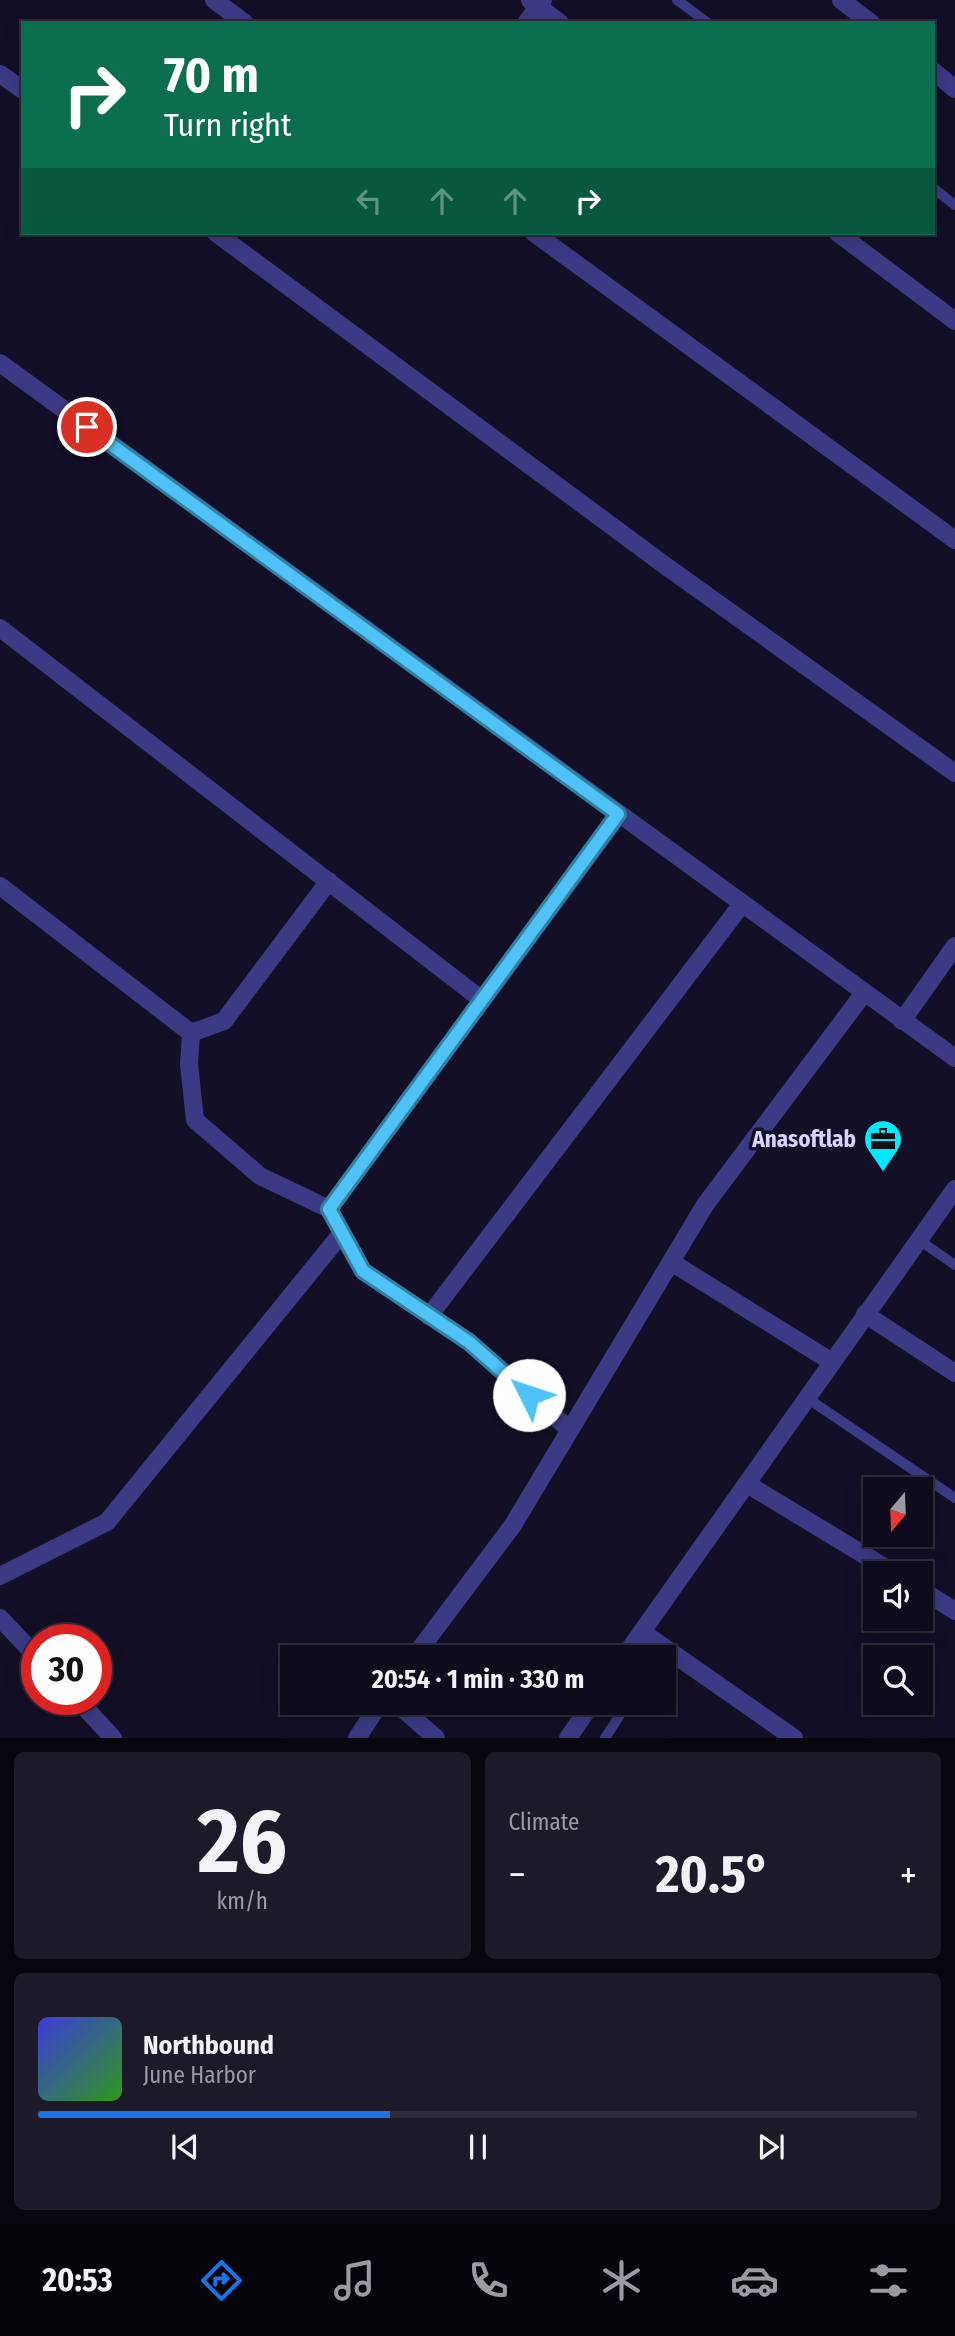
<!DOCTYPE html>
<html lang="en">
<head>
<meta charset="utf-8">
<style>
	body { margin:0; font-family:"Fira Sans Condensed",sans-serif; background:#1c1929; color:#f1f3f6; height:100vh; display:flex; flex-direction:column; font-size:26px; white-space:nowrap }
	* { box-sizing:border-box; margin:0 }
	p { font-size:23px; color:#9b9ba3 }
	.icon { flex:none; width:38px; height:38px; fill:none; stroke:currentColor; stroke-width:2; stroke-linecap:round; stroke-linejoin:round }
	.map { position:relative; height:1738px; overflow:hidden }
	.sheet { display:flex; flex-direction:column; gap:14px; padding:14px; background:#08060f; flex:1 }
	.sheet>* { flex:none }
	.banner { position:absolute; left:21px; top:21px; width:914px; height:214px; border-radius:0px; box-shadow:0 4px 18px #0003,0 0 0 2px #2e2b3b; background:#0b6e4f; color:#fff; overflow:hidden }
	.needle { width:46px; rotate:199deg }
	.buttons { position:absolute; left:863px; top:1477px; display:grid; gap:14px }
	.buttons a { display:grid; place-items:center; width:70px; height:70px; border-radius:0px; background:#0e0b1c; box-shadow:0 4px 18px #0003,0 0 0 2px #2e2b3b; font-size:35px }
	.speed { position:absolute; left:21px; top:1624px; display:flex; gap:14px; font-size:35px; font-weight:700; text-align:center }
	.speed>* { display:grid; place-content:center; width:91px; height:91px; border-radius:50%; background:#0e0b1c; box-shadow:0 4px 18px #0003,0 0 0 2px #2e2b3b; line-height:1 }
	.speed .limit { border:10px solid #d22; background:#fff; color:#111 }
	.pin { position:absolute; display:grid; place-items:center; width:60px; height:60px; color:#fff; margin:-30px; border:4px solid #fff; border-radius:50%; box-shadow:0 2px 7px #0007 }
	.me { position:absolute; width:77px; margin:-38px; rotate:311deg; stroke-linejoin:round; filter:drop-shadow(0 0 5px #0008) }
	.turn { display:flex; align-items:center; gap:24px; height:147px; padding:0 28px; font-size:32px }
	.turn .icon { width:91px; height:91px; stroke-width:2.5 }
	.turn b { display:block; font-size:49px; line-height:60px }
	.lanes { display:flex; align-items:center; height:66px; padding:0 28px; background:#0003; justify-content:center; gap:35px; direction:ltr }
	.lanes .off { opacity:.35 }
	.big { font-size:52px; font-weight:700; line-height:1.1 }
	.sheet .card { flex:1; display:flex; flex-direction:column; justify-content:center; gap:10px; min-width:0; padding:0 24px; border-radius:10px; background:#1c1929 }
	.sheet .dial { align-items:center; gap:0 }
	.dial b { font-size:91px; line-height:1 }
	.song { display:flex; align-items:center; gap:21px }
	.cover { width:84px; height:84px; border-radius:10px; background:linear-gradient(135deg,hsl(240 70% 55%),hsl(110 70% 35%)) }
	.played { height:7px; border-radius:4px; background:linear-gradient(90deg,#1a73e8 40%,#2e2b3b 40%) }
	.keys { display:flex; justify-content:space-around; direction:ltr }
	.heat { display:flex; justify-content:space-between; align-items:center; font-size:38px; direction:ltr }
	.sheet .tiles { flex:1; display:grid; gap:14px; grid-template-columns:1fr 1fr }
	.card:last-child { grid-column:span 2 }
	.trip { position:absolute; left:280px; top:1645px; width:396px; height:70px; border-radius:0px; background:#0e0b1c; box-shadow:0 4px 18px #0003,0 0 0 2px #2e2b3b; font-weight:700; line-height:70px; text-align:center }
	.tabs { display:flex; height:112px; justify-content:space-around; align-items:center; background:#06040b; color:#9b9ba3 }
	.tabs .icon { width:49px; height:49px }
	.tabs .on { color:#1a73e8 }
	.tabs b { font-size:32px; color:#f1f3f6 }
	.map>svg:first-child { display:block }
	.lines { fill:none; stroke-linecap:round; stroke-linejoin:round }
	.service { stroke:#3c3a85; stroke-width:10 }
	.minor { stroke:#3c3a85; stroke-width:18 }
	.tertiary { stroke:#3c3a85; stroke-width:18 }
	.route-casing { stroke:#337fa1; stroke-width:18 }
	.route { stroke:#4fc3f7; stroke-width:12 }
	.labels { text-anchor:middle; stroke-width:7; stroke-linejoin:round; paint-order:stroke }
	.poi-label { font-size:23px; font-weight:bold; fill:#d8d4ff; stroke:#130f26; text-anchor:end }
</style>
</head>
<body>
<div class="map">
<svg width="955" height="1738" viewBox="0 0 955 1738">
	<rect width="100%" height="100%" fill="#130f26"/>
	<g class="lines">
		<path class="service" d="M 677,0 L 708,23
			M 933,188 L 955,205
			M 919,1240 L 955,1265
			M 807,1398 L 955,1498
			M 605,1738 L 622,1712 L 611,1703"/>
		<path class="minor" d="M 214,0 L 245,23
			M 530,0 L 560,23
			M 841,0 L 871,23
			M 526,23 L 543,0
			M 933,71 L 955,89
			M 0,74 L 23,90
			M 216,233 L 663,564 L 955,773
			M 534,233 L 955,540
			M 838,233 L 955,321
			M 0,363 L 955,1058
			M 0,628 L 482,1000
			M 0,886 L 191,1033 L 189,1064 L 195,1120 L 260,1176 L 329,1209
			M 902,1021 L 955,946
			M 191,1033 L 224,1021 L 329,881
			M 671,1262 L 832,1362
			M 865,1314 L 955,1373
			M 429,1316 L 742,904
			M 570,1430 L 705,1205 L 864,993
			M 747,1484 L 894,1573
			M 0,1576 L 107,1522 L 342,1233
			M 920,1589 L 955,1611
			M 642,1632 L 794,1738
			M 414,1657 L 513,1525 L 570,1430 L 469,1342 L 363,1271 L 329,1209 L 619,814
			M 624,1657 L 955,1189
			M 396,1703 L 436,1738
			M 357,1738 L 380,1703
			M 568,1738 L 592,1703"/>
		<path class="tertiary" d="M 0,1618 L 37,1657
			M 77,1699 L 113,1738"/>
	</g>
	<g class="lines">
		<defs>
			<path id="route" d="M 87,427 L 618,814 L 329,1209 L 363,1271 L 469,1342 L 529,1395"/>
		</defs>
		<use href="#route" class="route-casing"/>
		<use href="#route" class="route"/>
	</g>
	<defs>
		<symbol id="office-pin" viewBox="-11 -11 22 30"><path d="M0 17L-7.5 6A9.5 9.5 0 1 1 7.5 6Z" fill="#01e9fe" stroke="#130f26"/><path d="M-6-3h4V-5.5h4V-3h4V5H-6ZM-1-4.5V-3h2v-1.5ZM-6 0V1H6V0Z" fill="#111"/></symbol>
	</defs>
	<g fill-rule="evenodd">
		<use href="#office-pin" x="861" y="1117" width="44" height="60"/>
	</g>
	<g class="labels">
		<g class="poi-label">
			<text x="856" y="1147">Anasoftlab</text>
		</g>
	</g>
</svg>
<div class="buttons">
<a><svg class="needle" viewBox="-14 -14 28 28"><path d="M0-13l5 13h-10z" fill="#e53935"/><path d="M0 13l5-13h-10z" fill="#9b9ba3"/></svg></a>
<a><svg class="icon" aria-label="sound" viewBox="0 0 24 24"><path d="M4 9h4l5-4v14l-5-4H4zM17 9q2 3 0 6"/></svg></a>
<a><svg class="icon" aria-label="search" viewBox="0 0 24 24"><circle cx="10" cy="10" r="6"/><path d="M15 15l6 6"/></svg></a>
</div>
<div class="speed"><div class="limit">30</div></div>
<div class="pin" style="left:87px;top:427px;background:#d93025"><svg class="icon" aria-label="arrive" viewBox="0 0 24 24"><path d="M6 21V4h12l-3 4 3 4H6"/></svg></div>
<svg class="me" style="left:529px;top:1395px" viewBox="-20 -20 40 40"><circle r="19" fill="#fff"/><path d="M0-13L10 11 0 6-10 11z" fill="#4fc3f7"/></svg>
<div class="trip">20:54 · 1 min · 330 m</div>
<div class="banner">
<div class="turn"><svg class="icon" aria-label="right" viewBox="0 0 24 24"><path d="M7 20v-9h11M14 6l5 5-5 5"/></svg><div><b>70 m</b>Turn right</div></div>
<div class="lanes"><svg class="icon off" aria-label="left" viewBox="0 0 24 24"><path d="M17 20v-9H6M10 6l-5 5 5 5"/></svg><svg class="icon off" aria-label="ahead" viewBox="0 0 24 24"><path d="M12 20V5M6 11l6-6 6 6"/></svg><svg class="icon off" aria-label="ahead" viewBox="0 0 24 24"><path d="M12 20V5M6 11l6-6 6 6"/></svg><svg class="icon" aria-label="right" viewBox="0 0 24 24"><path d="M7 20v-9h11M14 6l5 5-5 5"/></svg></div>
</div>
</div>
<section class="sheet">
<div class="tiles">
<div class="card dial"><b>26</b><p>km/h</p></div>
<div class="card"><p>Climate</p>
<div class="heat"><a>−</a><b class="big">20.5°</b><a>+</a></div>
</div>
<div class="card">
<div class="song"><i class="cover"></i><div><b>Northbound</b><p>June Harbor</p></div></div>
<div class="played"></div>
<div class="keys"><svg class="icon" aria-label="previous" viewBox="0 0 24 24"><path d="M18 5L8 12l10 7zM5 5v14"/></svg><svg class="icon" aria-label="pause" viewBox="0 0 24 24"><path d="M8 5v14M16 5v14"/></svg><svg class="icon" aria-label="next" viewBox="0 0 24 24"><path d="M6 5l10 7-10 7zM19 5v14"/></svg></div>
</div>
</div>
</section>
<nav class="tabs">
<b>20:53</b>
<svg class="icon on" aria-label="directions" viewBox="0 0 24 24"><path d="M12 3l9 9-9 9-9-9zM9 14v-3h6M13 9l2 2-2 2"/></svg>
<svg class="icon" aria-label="music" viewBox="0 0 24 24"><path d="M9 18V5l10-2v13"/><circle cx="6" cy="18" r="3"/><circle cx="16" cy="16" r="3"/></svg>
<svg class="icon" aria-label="phone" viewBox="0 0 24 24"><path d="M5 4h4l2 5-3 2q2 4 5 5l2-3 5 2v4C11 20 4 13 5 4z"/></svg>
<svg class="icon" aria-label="climate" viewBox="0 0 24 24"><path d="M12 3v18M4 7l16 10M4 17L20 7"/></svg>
<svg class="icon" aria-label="car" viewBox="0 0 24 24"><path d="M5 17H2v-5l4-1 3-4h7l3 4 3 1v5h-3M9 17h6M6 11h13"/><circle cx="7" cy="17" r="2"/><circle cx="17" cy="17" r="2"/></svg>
<svg class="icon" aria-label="filters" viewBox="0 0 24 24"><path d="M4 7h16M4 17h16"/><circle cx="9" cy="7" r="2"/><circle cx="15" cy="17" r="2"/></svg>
</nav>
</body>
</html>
